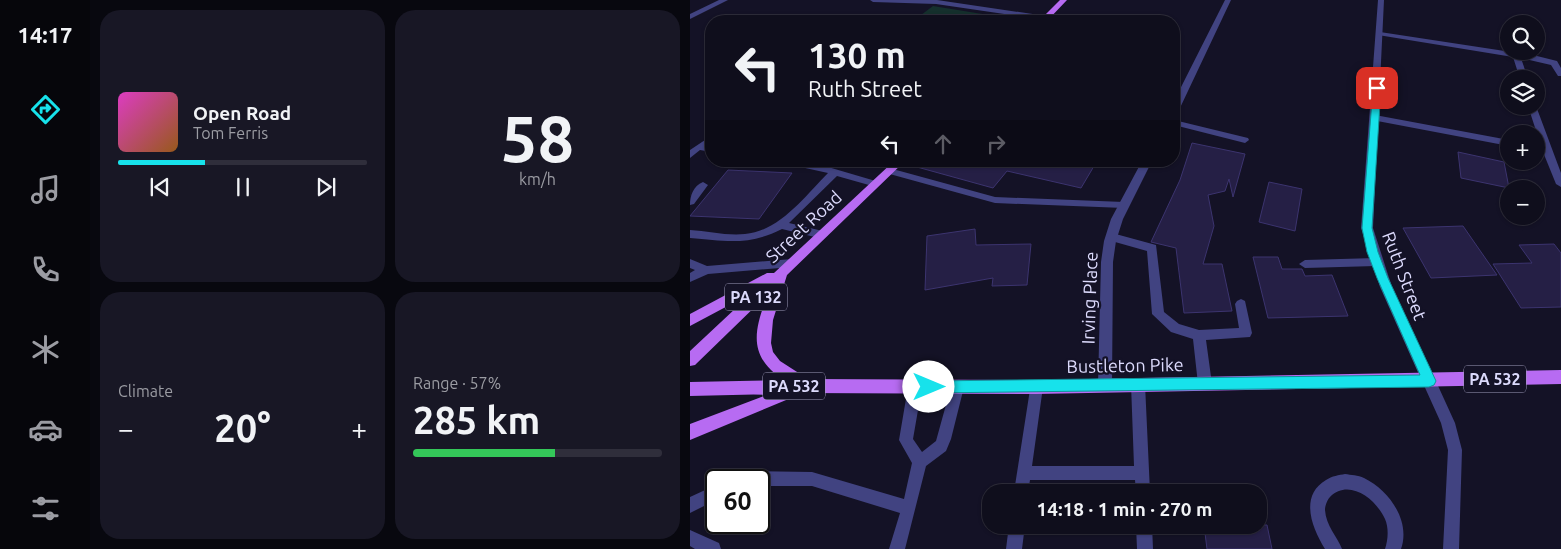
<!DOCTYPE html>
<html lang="en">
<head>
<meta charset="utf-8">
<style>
	body { margin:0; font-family:Ubuntu,sans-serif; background:#181725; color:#f1f3f6; height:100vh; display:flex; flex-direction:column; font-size:19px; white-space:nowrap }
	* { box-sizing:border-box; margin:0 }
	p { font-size:16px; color:#9b9ca3 }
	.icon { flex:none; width:28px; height:28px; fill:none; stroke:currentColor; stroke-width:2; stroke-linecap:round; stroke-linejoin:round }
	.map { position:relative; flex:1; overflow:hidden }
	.side { display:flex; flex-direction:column; gap:10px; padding:10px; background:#08080f; width:600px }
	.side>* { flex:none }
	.hud { position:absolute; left:15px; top:15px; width:475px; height:152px; border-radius:20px; box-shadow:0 1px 4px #0004,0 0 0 1px #2f2e3b; background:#0f0e1c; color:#f1f3f6; overflow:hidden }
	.buttons { position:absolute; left:810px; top:15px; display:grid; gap:10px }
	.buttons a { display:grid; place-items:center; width:45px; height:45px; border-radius:50%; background:#0f0e1c; box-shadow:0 1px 4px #0004,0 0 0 1px #2f2e3b; font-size:25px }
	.speed { position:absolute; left:15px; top:469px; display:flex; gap:10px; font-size:25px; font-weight:700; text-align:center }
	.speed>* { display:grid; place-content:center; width:65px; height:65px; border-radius:50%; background:#0f0e1c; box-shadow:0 1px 4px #0004,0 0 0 1px #2f2e3b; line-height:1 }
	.speed .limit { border:2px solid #111; border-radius:8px; background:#fff; color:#111 }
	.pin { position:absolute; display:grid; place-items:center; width:42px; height:42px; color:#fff; margin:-21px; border-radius:10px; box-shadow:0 2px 8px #0006 }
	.me { position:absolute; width:55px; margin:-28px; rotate:90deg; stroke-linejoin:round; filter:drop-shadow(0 0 4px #0008) }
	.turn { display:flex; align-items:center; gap:18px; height:105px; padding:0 20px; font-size:22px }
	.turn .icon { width:65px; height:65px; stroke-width:2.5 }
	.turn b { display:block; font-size:35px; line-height:42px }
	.lanes { display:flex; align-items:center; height:48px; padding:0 20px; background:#0003; justify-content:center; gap:25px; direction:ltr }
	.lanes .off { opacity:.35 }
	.big { font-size:38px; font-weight:600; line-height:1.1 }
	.side .tile { flex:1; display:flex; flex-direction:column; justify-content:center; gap:8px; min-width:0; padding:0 18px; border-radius:20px; background:#181725 }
	.side .dial { align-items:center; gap:0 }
	.dial b { font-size:65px; line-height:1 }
	.song { display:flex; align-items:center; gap:15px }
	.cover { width:60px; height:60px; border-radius:8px; background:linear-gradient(135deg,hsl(310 70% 55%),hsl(30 70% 35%)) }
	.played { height:5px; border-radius:2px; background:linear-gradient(90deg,#17e2eb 35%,#2f2e3b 35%) }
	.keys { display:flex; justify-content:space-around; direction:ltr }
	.heat { display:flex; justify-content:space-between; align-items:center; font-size:28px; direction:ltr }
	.charge { height:8px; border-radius:4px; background:linear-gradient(90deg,#34c759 57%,#2f2e3b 0) }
	.side .tiles { flex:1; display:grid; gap:10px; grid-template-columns:repeat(2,1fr) }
	.trip { position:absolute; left:292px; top:484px; width:285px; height:50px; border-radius:20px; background:#0f0e1c; box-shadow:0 1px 4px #0004,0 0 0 1px #2f2e3b; font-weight:600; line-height:50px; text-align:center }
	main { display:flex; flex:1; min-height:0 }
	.tab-bar { display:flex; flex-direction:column; width:90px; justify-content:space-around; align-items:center; background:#06060b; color:#9b9ca3 }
	.tab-bar .icon { width:35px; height:35px }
	.tab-bar .on { color:#17e2eb }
	.tab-bar b { font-size:22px; color:#f1f3f6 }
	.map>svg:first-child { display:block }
	.green { fill:#15302d }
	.building { fill:#251f45; stroke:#3c346f }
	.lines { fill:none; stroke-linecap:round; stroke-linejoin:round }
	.lane { fill:#414381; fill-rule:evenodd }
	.street { fill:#414381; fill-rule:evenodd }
	.primary { fill:#b76bf2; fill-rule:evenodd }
	.route { fill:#17e2eb; stroke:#0f9399 }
	.labels { text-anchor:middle; stroke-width:4.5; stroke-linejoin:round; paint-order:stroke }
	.shield { fill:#141226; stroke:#a09ebc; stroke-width:1 }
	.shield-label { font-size:16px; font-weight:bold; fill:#dcdafc }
	.street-label { font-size:18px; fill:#dcdafc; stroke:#141226 }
</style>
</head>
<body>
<main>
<nav class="tab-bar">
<b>14:17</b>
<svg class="icon on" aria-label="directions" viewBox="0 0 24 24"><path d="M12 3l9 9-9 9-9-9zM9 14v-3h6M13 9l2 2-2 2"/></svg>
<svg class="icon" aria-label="music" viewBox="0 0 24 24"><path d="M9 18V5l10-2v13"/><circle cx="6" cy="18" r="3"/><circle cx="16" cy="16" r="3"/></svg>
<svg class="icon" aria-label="phone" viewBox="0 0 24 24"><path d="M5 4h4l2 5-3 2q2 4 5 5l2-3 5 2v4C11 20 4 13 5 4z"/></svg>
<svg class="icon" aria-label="climate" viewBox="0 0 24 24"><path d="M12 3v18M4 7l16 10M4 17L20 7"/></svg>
<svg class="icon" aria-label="car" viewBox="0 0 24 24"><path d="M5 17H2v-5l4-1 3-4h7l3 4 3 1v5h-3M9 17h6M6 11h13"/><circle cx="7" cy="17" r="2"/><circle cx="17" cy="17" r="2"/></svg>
<svg class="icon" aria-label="filters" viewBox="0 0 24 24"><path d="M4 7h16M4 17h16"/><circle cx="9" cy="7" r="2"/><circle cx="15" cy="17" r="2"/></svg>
</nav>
<section class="side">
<div class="tiles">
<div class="tile">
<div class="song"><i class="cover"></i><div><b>Open Road</b><p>Tom Ferris</p></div></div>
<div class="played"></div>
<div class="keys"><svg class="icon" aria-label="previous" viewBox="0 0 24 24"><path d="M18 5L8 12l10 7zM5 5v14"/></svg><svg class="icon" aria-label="pause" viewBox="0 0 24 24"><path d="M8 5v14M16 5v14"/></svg><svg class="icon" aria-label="next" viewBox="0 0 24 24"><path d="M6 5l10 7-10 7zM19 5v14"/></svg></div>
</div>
<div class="tile dial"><b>58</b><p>km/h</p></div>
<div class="tile"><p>Climate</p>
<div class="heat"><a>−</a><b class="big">20°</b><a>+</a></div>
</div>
<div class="tile"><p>Range · 57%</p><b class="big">285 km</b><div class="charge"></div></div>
</div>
</section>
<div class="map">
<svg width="871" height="549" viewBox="0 0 871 549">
	<rect width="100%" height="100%" fill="#141226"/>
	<path class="green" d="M 243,6 L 330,20 L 328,21 L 223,21 Z"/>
	<path class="building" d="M 502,143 L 555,154 L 543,197 L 539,179 L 535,191 L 518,195 L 524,226 L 513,264 L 532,264 L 542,311 L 494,313 L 486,248 L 461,242 L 490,180 Z
		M 768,152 L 814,162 L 819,188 L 771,178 Z
		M 228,161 L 407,161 L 391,188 L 317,171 L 303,188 L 227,167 Z
		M 38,170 L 102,173 L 69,219 L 0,216 Z
		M 579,182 L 612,189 L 605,231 L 569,222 Z
		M 773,226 L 807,275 L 741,278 L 713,228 Z
		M 285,229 L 286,245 L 341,244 L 337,285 L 302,286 L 303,278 L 235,290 L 237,236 Z
		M 864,244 L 871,253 L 871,307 L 831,308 L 803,264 L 842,263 L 829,245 Z
		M 563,257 L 588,257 L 592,269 L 612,269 L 615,276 L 642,275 L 658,316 L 578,318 Z
		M 514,525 L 577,525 L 582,549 L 517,549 Z"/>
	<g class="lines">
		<path class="lane" d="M 690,32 L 847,56 L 867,61 L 871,68 L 871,76 L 868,76 L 861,65 L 831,58 L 838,79 L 830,79 L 823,57 L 688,35 L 687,34 Z
			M 838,106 L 846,106 L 871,173 L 871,187 L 866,184 L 853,152 L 846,151 L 846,145 L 851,146 Z
			M 685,115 L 819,140 L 819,146 L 682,120 L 682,116 Z
			M 484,120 L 558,138 L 559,140 L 555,143 L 484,125 Z
			M 21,136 L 21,143 L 17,146 L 21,146 L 21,152 L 10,150 L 0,158 L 0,150 Z
			M 93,161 L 121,162 L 189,182 L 191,184 L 186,187 L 147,176 L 99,223 L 137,232 L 138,235 L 133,239 L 92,229 C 58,246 36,241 0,238 L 0,230 C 18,231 37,236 55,234 C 90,231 115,196 138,173 L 97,164 Z
			M 199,168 L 305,197 L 434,202 L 439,205 L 434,208 L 305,203 L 196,173 L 196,169 Z
			M 13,182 L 18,185 L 4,204 L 0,205 C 0,196 3,186 13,182 Z
			M 422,233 L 466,245 L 474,312 L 489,324 L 509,330 L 549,328 L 545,304 L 547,301 L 551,299 L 555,301 L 562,333 L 560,337 L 516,340 L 522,384 L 520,388 L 515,390 L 510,388 L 508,384 L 503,339 L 481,332 L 462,314 L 457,251 L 418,240 L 417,237 Z
			M 686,258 L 692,262 L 686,266 L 615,268 L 609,264 L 615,260 Z
			M 0,259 L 17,266 L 102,259 L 108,263 L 102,267 L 18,274 L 0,282 L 0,273 L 5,270 L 0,268 Z
			M 739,375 L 744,377 L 765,423 L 772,450 L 769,549 L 753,549 L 758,450 L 751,423 L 732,381 L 734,377 Z
			M 448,378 L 453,380 L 455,384 L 460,492 L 446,492 L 445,480 L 340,480 L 338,492 L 324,492 L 341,383 L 346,381 L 351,383 L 353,387 L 342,466 L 444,466 L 441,384 L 443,380 Z
			M 225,381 L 230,383 L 232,387 L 223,439 L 232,452 L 246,441 L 262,383 L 267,381 L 272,383 L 274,387 L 261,439 L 256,451 L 236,466 L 215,549 L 199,549 L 210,513 L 122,486 L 69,486 L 69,480 L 45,480 L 47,475 L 55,471 L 122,472 L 214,499 L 222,463 L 209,440 L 218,387 L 220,383 Z
			M 655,474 C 661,475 668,475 674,478 C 699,490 721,521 711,549 L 695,549 C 698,540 699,528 695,519 C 686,499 659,478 640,497 C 637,500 635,506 635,510 C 636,526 647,536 652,549 L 635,549 C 622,528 609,496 636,480 C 642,476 649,475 655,474 Z
			M 26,485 L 26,500 L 0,513 L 0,497 Z
			M 319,525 L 335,525 L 332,549 L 316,549 Z
			M 446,525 L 462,525 L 463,549 L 447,549 Z
			M 0,530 L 29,543 L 31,549 L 5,549 L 0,546 Z"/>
		<path class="street" d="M 29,0 L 38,0 L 0,19 L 0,14 Z
			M 180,0 L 247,0 L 356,16 L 360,18 L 356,20 L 246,4 L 183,2 Z
			M 535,0 L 541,0 L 489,110 L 484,113 L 484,101 Z
			M 688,0 L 694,0 L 683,228 L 702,287 L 746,381 L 744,386 L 739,388 L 734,386 L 690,287 L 671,228 Z
			M 452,161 L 462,161 L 433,219 L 426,241 L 423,262 L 422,385 L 420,390 L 415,392 L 410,390 L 408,385 L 411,262 L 414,241 L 421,219 Z"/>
		<path class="primary" d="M 370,0 L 377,0 L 357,21 L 349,21 Z
			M 204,161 L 215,161 L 97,275 L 83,320 L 81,343 L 83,352 L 90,361 L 118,379 L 346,380 L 871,370 L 871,384 L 346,394 L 113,393 L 0,440 L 0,424 L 79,394 L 0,396 L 0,382 L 94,380 C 57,356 64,330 78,294 L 5,365 L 0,366 L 0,351 L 62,293 L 0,326 L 0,314 L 77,273 L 84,273 Z"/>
	</g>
	<path class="route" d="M 687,85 L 691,88 L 682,228 L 688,252 L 698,278 L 746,381 L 744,385 L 739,387 L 239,393 L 234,391 L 232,387 L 234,383 L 239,381 L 730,375 L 687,278 L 677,252 L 672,228 L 683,88 Z"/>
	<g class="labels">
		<g class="shield">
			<rect x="35" y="283.5" width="62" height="27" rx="4"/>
			<rect x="774" y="365.5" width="62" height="27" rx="4"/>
			<rect x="73" y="372.5" width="62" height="27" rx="4"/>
		</g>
		<g class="shield-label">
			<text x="66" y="303">PA 132</text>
			<text x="805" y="385">PA 532</text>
			<text x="104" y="392">PA 532</text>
		</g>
		<g class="street-label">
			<text transform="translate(114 227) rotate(-43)" y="6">Street Road</text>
			<text transform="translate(714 276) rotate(69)" y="6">Ruth Street</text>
			<text transform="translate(400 298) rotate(-88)" y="6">Irving Place</text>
			<text transform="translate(435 366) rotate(-1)" y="6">Bustleton Pike</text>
		</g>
	</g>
</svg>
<div class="buttons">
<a><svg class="icon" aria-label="search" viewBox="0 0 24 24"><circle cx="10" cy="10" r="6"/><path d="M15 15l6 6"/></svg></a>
<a><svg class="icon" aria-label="layers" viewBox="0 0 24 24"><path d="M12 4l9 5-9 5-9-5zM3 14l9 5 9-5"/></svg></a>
<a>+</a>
<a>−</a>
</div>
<div class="speed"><div class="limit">60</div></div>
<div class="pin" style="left:687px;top:88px;background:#d93025"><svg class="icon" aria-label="arrive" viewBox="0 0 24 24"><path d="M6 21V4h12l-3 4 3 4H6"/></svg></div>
<svg class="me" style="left:239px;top:387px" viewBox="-20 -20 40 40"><circle r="19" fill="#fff"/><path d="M0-13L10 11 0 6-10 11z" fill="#17e2eb"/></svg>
<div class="trip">14:18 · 1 min · 270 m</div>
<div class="hud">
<div class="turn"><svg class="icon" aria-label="left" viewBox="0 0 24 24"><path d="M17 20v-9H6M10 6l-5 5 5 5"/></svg><div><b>130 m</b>Ruth Street</div></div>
<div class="lanes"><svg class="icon" aria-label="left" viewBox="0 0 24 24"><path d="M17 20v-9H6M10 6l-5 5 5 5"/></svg><svg class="icon off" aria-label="ahead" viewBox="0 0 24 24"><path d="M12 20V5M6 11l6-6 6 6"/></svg><svg class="icon off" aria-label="right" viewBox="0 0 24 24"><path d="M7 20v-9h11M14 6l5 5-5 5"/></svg></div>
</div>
</div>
</main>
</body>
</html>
